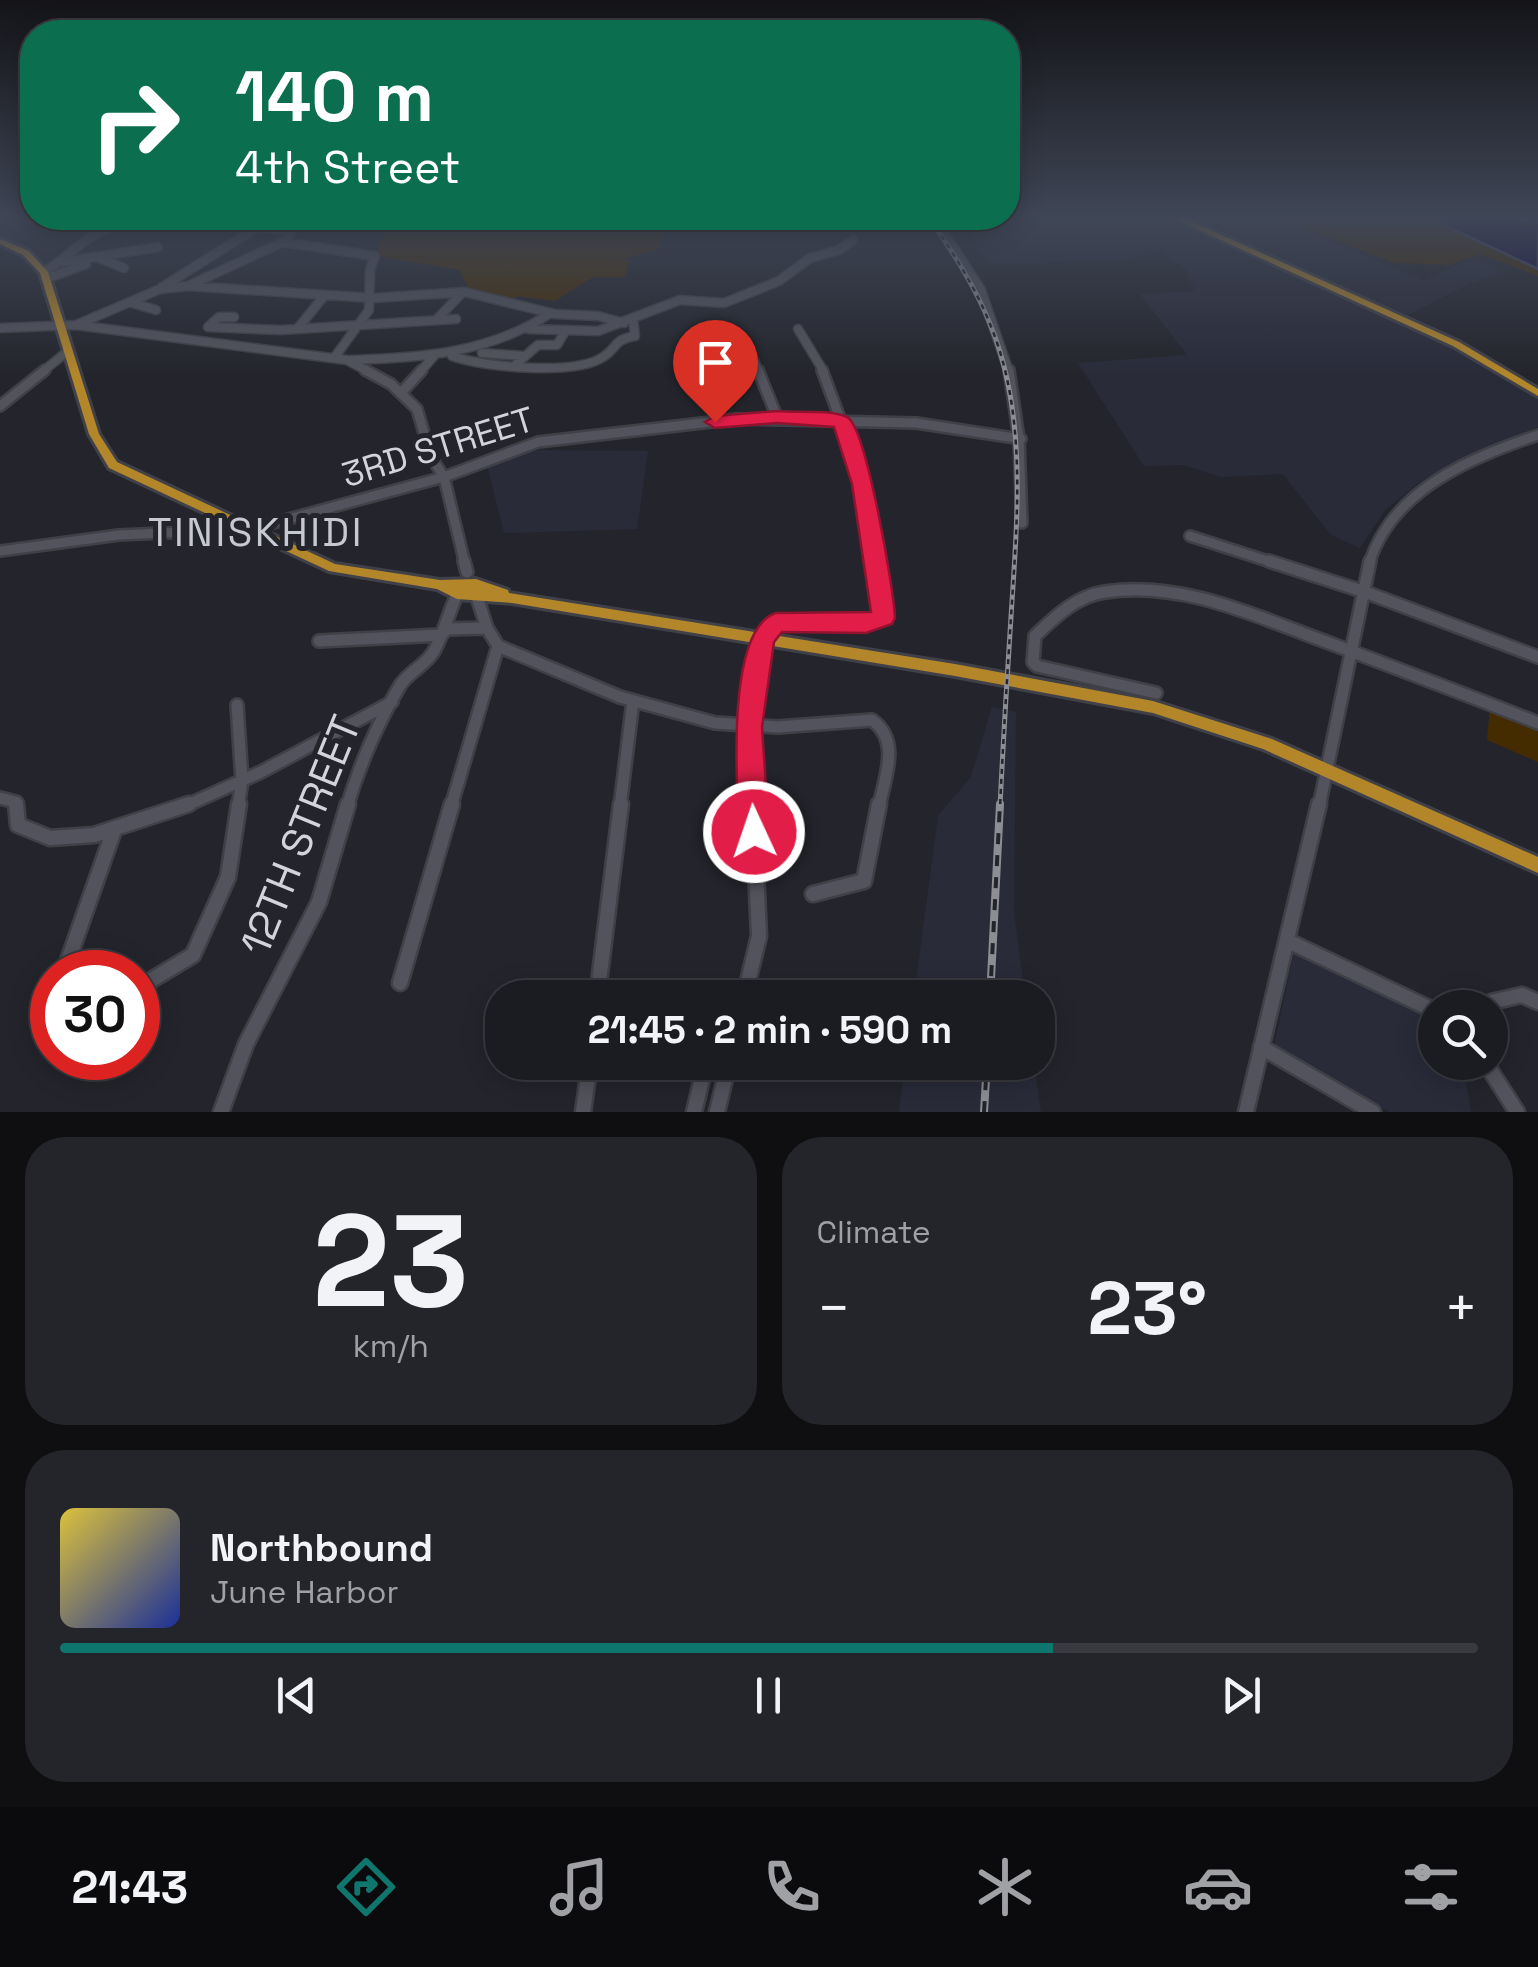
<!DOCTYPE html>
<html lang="en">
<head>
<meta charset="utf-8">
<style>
	body { margin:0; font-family:"Space Grotesk",sans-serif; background:#24252a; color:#f1f3f6; height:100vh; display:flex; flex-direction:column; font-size:38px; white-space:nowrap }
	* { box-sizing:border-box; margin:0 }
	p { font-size:32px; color:#a0a1a5 }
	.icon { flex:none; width:55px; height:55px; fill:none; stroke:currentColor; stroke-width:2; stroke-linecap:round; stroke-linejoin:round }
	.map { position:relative; height:1112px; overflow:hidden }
	.drawer { display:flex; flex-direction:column; gap:25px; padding:25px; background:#0f0f12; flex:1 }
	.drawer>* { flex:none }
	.hud { position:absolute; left:20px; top:20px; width:1000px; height:210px; border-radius:40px; box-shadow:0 5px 25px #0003,0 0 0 2px #393a3f; background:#0b6e4f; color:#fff; overflow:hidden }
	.tools { position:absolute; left:1418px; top:990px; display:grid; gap:20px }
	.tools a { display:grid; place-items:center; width:90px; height:90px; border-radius:50%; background:#1b1c21; box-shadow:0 5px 25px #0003,0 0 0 2px #393a3f; font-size:50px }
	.speed { position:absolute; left:30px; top:950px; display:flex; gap:20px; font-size:50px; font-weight:700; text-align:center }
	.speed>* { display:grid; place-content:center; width:130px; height:130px; border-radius:50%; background:#1b1c21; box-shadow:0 5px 25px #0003,0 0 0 2px #393a3f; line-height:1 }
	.speed .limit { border:15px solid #d22; background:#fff; color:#111 }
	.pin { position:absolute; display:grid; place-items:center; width:85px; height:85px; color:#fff; margin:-102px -42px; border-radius:50% 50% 50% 0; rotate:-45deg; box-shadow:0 0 10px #0007 }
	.pin .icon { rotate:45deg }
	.me { position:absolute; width:110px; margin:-55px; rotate:357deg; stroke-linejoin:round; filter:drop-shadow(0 0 8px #0008) }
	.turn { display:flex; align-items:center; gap:35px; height:210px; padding:0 50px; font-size:45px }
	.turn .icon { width:130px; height:130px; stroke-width:2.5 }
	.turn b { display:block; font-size:70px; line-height:85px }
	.big { font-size:75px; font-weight:800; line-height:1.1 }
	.drawer .tile { flex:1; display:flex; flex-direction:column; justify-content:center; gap:15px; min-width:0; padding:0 35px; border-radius:40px; background:#24252a }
	.drawer .dial { align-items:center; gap:0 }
	.dial b { font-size:130px; line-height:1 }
	.song { display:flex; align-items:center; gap:30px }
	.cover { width:120px; height:120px; border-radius:15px; background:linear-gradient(135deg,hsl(50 70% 55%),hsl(230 70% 35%)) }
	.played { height:10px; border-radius:5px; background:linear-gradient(90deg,#0f766e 70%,#393a3f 70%) }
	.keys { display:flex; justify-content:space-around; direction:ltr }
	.heat { display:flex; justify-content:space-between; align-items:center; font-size:55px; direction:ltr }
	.drawer .tiles { flex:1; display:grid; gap:25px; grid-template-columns:1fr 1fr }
	.tile:last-child { grid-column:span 2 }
	.trip { position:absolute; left:485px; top:980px; width:570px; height:100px; border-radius:40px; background:#1b1c21; box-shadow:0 5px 25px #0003,0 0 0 2px #393a3f; font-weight:800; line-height:100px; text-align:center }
	.tab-bar { display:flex; height:160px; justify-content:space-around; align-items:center; background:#0b0b0d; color:#a0a1a5 }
	.tab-bar .icon { width:70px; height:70px }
	.tab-bar .current { color:#0f766e }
	.tab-bar b { font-size:45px; color:#f1f3f6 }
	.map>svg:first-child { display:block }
	.built { fill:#292b39 }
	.green { fill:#452c00 }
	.water { fill:#0e063d; stroke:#49446c; stroke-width:2.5 }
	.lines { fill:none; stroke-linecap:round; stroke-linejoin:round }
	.minor-far3-casing { stroke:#404148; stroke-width:11 }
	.minor-far2-casing { stroke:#404148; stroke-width:14 }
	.minor-far1-casing { stroke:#404148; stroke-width:16 }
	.minor-casing { stroke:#404148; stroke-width:19 }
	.major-casing { stroke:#404148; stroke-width:6 }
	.minor-far3 { stroke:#52535c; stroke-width:8 }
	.minor-far2 { stroke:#52535c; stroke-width:9 }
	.minor-far1 { stroke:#52535c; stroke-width:11 }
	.minor { stroke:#52535c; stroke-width:14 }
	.major { fill:#b3862a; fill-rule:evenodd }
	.rail-far1-casing { stroke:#8d8e94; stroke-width:5 }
	.rail-casing { stroke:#8d8e94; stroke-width:8 }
	.rail-far1 { stroke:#24252c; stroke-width:2.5; stroke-dasharray:5; stroke-linecap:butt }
	.rail { stroke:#24252c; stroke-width:4; stroke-dasharray:11; stroke-linecap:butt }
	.route { fill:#e11d48; stroke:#92132f; stroke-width:2.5 }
	.labels { text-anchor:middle; stroke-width:10; stroke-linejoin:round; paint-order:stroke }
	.street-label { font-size:35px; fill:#d3d3d9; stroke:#24252c }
	.quarter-label { font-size:40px; letter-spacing:2.5px; fill:#c6c8d2; stroke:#24252c }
	.near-street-label { font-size:42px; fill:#d3d3d9; stroke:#24252c }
</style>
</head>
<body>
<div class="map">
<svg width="1538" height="1112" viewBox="0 0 1538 1112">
	<rect width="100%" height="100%" fill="#24252c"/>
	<path class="built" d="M 961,219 L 1172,219 L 1448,343 L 1538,396 L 1538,427 L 1462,458 L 1420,482 L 1385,510 L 1360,548 L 1331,535 L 1283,474 L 1221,477 L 1184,465 L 1144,466 L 1078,363 L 1187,355 L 1140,294 L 1195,291 L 1185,269 L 1158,250 L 1132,259 L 989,265 Z
		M 1185,219 L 1277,219 L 1424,280 L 1473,258 L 1505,271 L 1467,285 L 1406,316 Z
		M 529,450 L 648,451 L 637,529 L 504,533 L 487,465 Z
		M 992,707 L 1016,712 L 1014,911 L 1025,997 L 914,997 L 938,816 L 971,777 Z
		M 1294,952 L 1435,1019 L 1435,1062 L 1463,1063 L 1471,1112 L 1389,1112 L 1274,1046 Z
		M 905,1063 L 1034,1063 L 1041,1112 L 899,1112 Z"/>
	<path class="green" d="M 458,219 L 670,219 L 658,249 L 620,260 L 630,260 L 625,277 L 593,277 L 555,301 L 517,296 L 507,304 L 468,289 L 460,270 L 375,256 L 381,238 L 390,227 L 443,227 Z
		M 1282,219 L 1431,219 L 1538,269 L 1538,276 L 1480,254 L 1449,265 L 1394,263 Z
		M 1490,707 L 1538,727 L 1538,762 L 1487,740 Z"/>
	<path class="water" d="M 1431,219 L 1538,219 L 1538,269 Z"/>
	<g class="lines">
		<defs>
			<path id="minor-far3" d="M 935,219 L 981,290 L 1009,372
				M 97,257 L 124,268
				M 63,262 L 158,247
				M 44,272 C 66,259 85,236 110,228 C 159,211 240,222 291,232 L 288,242
				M 45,279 L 86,264
				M 190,285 L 283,242 L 375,256 L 370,270 L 369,310 L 334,358
				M 161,288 L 259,226
				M 129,302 L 156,310
				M 438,318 L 463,292
				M 76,325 L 160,289 L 188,286 L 373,298 L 465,292 L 555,314 L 598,316 L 624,323
				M 209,326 L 219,317 L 234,317
				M 208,327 L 281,330 L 456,319
				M 0,328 L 76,325 L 347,360 L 369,372
				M 298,328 L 324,296
				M 529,329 L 598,331 L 680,300 L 724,303 L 779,281 L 810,258 L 839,250 L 853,240
				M 798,329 L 824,372
				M 750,351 L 759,372
				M 482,353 L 524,356
				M 452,356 C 482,367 575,376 603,357 C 619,347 612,340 635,336 L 633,319
				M 351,360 C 423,357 487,354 549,314
				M 515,365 L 538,345 L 557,345 L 566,330
				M 42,372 L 68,351
				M 420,372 L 434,356"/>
			<path id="minor-far2" d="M 365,370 L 391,384 L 417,409 L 431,457 L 444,477 L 465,564
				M 758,370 L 777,417
				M 822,370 L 858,467 L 878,564
				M 1009,370 L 1019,439 L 1022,523
				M 402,392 L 422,370
				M 0,406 L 45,370
				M 1190,536 L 1277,564
				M 0,551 L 119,535 L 251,529 L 444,477 L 538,442 L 737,419 L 916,423 L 1021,439
				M 1369,564 C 1392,489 1471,458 1538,435"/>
			<path id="minor-far1" d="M 464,561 L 467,572
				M 1269,561 L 1365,592 L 1538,657
				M 481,590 L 477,597 L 487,628 L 498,646 L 620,697 L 715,723 L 778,727 L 872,720 C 901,741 885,776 879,807
				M 319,641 L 441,635 L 447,629 L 487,628
				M 1156,693 L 1037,666 L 1033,662 L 1035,636 C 1055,617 1076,596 1105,592 C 1183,580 1260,618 1332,644 C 1401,670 1470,696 1538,723
				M 237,705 L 242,781 L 238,807
				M 0,798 L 16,802 L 16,807
				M 183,807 L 261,772 L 392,702
				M 347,807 C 359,766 379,720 401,684 C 410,671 427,664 434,651 C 445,631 450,607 461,586
				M 451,807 L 498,646
				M 620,807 L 633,701
				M 753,807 C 750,752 742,668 775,622 L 866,624 L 883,618 L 877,561
				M 1319,807 L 1370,561"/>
			<path id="minor" d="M 16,804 L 18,825 L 50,838 L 94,835 L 189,804
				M 813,894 L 864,881 L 879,804
				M 1288,941 L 1435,1011
				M 64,972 L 114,830
				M 400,983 L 452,804
				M 138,988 L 193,955 L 228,877 L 239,804
				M 597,998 L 621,804
				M 744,998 L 759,936 L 753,804
				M 1487,1008 L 1491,1002 L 1522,995 L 1538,1002
				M 43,1040 L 52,1009
				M 1261,1047 L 1373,1112
				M 1485,1062 L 1517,1112
				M 221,1112 L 246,1044 L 319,902 L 348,804
				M 583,1112 L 590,1062
				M 694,1112 L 706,1062
				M 717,1112 L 729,1062
				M 1246,1112 L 1319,804"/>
			<path id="major" d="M 1175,219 L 1186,219 L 1459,342 L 1538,389 L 1538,396 L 1453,346 Z
				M 0,239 L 29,251 L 48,272 L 99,434 L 117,462 L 335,564 L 440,580 L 476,579 L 508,590 L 509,593 L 955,664 L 1153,701 L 1272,739 L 1538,857 L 1538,873 L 1263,749 L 1153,713 L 955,676 L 512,603 L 457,599 L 437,589 L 329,571 L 109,468 L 89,434 L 40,273 L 23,255 L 0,244 Z"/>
		</defs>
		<use href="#minor-far3" class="minor-far3-casing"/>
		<use href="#minor-far2" class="minor-far2-casing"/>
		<use href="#minor-far1" class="minor-far1-casing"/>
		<use href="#minor" class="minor-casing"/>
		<use href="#major" class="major-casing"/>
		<use href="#minor-far3" class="minor-far3"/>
		<use href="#minor-far2" class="minor-far2"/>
		<use href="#minor-far1" class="minor-far1"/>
		<use href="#minor" class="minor"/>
		<use href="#major" class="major"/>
		<defs>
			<path id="rail-far1" d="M 930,219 C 953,253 975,286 990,324 C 1028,415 1017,521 1011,617 C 1007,680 1003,743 1000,807"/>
			<path id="rail" d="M 990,998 L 1000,804
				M 984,1112 L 987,1062"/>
		</defs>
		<use href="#rail-far1" class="rail-far1-casing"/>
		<use href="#rail" class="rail-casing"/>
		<use href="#rail-far1" class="rail-far1"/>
		<use href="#rail" class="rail"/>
	</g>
	<linearGradient id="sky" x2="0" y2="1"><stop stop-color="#141418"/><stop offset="0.58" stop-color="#3f4656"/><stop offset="1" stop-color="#3f4656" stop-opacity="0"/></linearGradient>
	<rect width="1538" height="375" fill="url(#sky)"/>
	<path class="route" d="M 777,411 C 797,413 829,409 847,417 C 866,426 894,590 895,618 L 892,624 L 866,633 L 782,632 L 774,642 L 762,727 L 769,832 L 764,841 L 754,846 L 743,841 L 739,832 C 737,787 725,629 776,613 L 871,612 L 852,484 L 834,427 L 777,423 L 715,428 L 705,422 L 715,416 Z"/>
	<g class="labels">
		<g class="street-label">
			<text transform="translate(438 447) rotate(-17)" y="12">3RD STREET</text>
		</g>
		<g class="quarter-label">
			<text x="256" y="546">TINISKHIDI</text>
		</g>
		<g class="near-street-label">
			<text transform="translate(300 835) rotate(-68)" y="15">12TH STREET</text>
		</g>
	</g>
</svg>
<div class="tools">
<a><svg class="icon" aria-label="search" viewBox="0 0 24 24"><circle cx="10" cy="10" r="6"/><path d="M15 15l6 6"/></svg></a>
</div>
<div class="speed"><div class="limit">30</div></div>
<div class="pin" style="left:715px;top:422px;background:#d93025"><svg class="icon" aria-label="arrive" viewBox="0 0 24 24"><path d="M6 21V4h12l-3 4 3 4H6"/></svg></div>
<svg class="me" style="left:754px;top:832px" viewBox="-20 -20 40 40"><circle r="17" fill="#e11d48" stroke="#fff" stroke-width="3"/><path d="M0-11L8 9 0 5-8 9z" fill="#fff"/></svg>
<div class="trip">21:45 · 2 min · 590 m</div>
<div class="hud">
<div class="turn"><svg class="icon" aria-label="right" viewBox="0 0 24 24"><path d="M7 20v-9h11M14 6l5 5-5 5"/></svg><div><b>140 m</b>4th Street</div></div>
</div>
</div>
<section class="drawer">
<div class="tiles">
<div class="tile dial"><b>23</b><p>km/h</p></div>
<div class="tile"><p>Climate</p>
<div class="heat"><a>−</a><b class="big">23°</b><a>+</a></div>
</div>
<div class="tile">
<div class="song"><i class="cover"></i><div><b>Northbound</b><p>June Harbor</p></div></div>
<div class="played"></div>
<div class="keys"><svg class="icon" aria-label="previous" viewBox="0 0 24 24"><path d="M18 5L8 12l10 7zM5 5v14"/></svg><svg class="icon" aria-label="pause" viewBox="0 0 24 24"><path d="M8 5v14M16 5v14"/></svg><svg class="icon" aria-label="next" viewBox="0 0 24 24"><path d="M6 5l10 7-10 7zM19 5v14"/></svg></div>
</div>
</div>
</section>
<nav class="tab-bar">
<b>21:43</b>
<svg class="icon current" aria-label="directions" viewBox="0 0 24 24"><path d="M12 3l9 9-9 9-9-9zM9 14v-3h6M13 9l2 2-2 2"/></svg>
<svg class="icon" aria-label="music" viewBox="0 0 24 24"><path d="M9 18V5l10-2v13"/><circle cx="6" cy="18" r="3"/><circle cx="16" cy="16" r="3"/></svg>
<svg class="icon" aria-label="phone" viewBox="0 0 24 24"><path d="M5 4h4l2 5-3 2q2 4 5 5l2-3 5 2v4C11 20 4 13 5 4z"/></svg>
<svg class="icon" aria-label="climate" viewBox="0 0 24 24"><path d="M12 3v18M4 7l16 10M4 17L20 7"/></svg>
<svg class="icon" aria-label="car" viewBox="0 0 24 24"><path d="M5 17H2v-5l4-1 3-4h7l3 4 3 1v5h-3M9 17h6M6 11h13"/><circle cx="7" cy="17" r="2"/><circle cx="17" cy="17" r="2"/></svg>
<svg class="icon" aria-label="filters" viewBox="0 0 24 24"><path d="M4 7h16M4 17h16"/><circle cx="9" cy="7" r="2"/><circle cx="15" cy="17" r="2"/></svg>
</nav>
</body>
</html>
